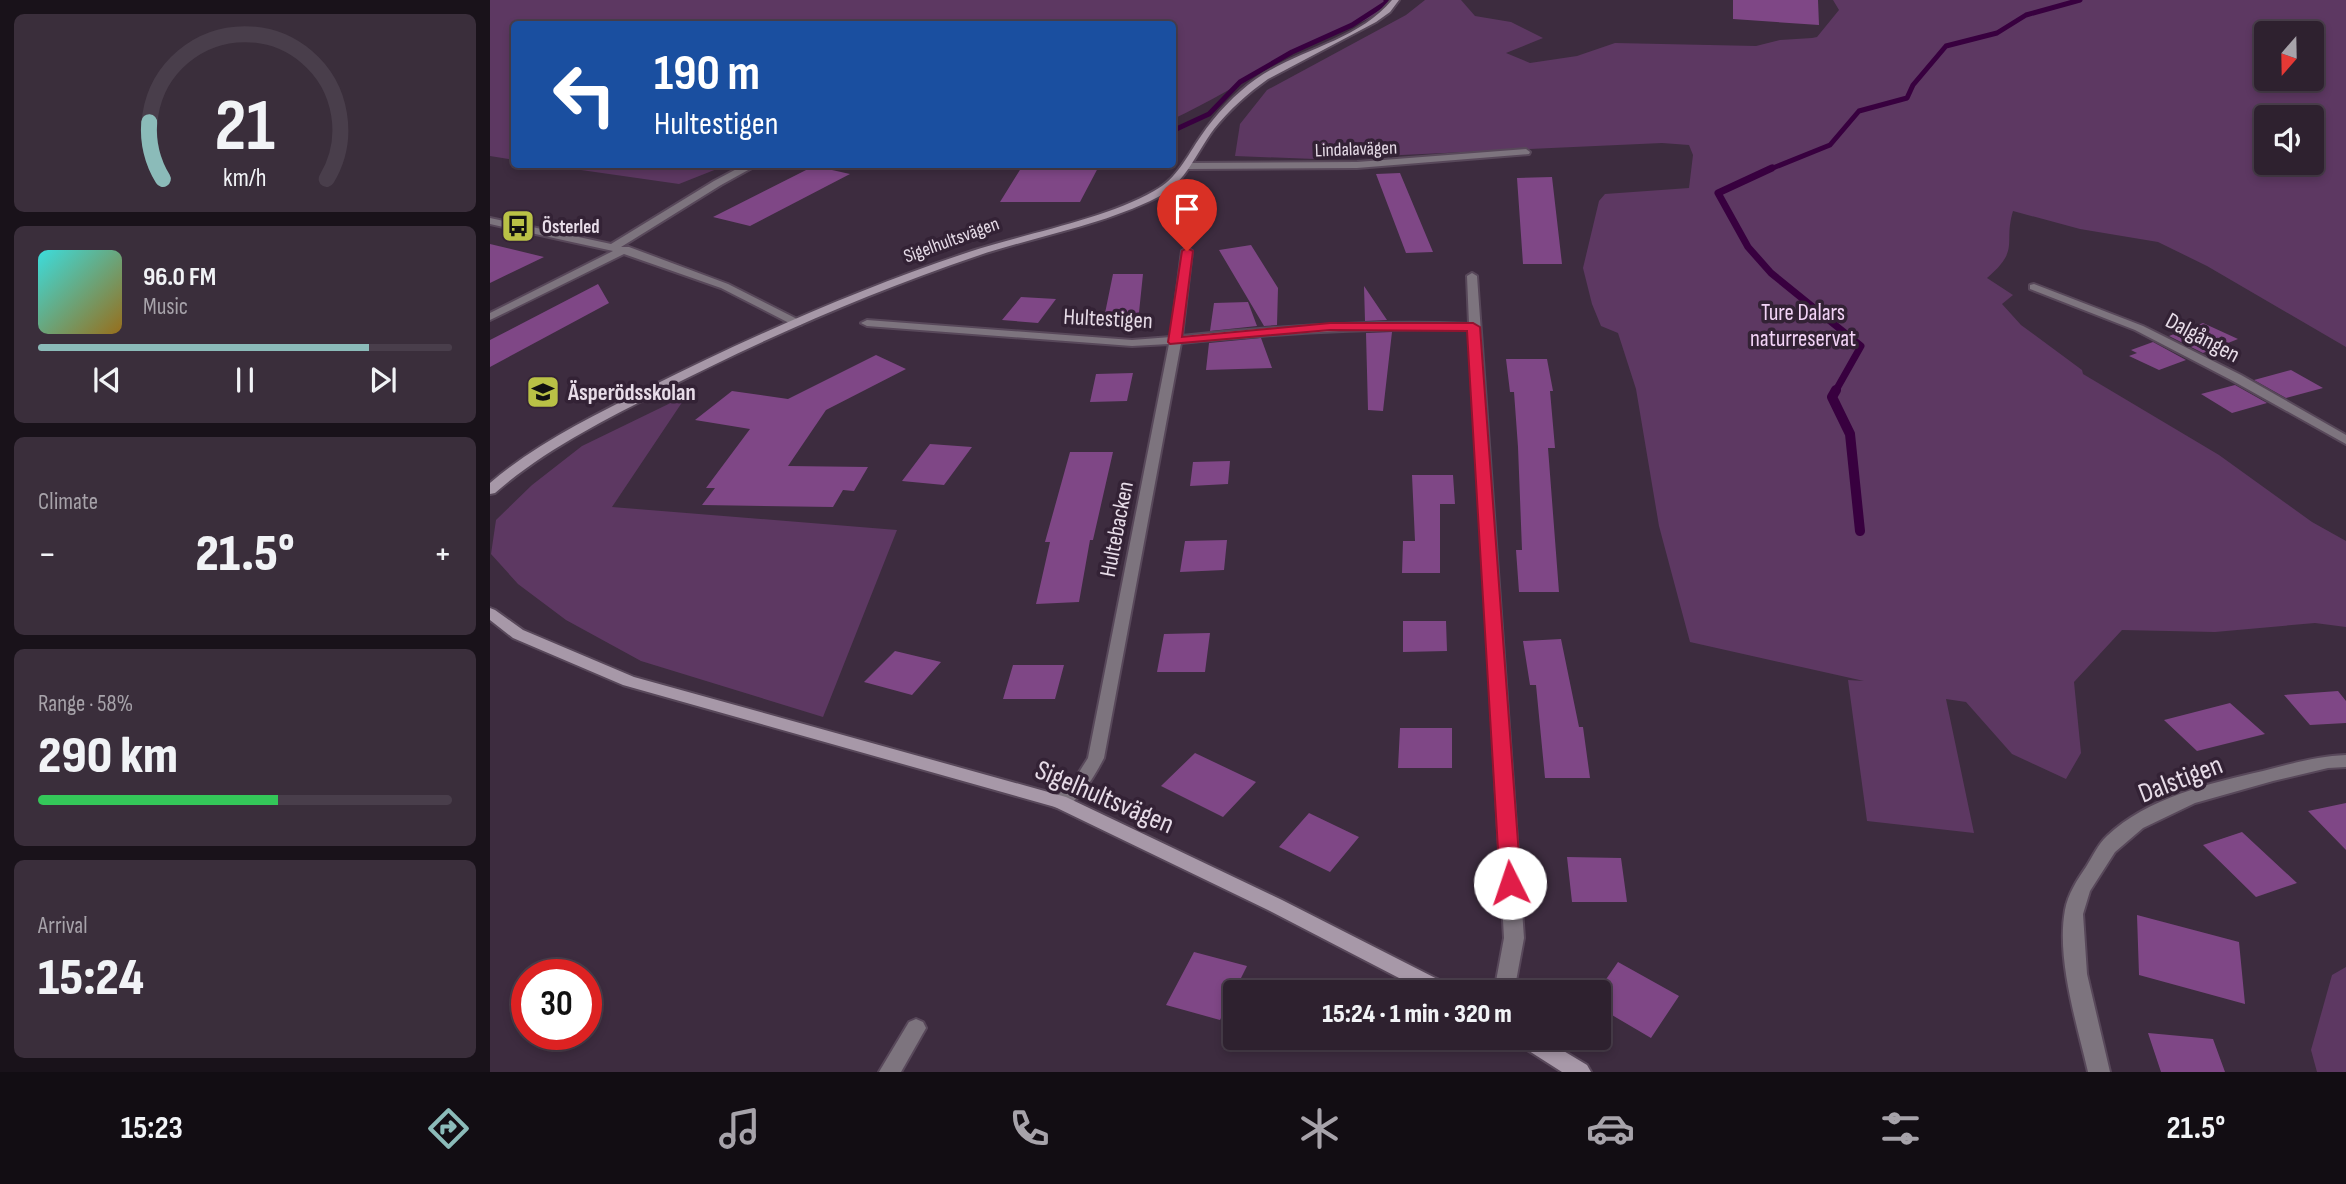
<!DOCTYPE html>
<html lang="en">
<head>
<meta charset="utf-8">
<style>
	body { margin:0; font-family:"Sofia Sans Condensed",sans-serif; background:#3a2e3b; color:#f1f3f6; height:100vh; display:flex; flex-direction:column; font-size:26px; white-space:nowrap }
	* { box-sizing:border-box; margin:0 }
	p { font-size:23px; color:#a7a3aa }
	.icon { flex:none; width:38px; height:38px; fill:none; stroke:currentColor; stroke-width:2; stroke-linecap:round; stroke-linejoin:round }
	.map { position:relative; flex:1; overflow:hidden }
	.sheet { display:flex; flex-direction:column; gap:14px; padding:14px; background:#19121a; width:490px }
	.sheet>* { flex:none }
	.top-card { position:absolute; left:21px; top:21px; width:665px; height:147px; border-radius:7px; box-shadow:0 4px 10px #0003,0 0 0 2px #493e4b; background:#1a4fa0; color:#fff; overflow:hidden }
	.needle { width:46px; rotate:200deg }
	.tools { position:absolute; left:1764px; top:21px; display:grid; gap:14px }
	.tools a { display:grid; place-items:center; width:70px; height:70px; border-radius:7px; background:#2e212f; box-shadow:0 4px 10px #0003,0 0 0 2px #493e4b; font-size:35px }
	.speed { position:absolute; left:21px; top:959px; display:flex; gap:14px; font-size:35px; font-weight:700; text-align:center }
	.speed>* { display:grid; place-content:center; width:91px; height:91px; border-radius:50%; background:#2e212f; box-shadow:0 4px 10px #0003,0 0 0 2px #493e4b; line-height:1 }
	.speed .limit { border:10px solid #d22; background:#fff; color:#111 }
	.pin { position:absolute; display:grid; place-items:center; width:60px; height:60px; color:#fff; margin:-72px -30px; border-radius:50% 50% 50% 0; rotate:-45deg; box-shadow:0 0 7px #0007 }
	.pin .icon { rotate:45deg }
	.me { position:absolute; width:77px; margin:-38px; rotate:356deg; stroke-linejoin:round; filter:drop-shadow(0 0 5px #0008) }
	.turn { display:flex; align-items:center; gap:24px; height:147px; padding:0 28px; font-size:32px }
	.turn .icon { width:91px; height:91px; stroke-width:2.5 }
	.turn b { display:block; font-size:49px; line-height:60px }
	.big { font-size:52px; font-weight:800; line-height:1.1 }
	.sheet .tile { flex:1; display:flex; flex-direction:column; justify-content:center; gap:10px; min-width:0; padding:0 24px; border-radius:10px; background:#3a2e3b }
	.sheet .dial { align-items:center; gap:0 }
	.dial svg { height:182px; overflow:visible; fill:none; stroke:#493e4b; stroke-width:7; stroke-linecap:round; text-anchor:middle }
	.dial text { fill:#f1f3f6; stroke:none }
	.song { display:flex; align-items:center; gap:21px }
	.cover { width:84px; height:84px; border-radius:10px; background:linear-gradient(135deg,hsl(180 70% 55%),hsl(40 70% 35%)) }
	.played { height:7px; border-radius:4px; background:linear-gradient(90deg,#8bbbb9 80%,#493e4b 80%) }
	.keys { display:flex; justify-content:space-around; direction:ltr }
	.heat { display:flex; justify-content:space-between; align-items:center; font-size:38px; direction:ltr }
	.charge { height:10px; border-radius:5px; background:linear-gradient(90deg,#34c759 58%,#493e4b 0) }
	.trip { position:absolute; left:733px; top:980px; width:388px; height:70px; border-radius:7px; background:#2e212f; box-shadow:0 4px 10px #0003,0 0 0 2px #493e4b; font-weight:800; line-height:70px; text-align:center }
	.dock { display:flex; height:112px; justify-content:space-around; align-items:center; background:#120d13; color:#a7a3aa }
	.dock .icon { width:49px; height:49px }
	.dock .current { color:#8bbbb9 }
	.dock b { font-size:32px; color:#f1f3f6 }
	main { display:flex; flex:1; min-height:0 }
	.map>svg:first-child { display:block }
	.green { fill:#5d3862; fill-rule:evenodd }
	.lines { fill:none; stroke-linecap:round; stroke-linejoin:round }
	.stream-far2 { stroke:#38003f; stroke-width:5 }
	.stream-far1 { stroke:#38003f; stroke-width:7 }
	.stream { stroke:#38003f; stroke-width:10 }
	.building { fill:#7f4786 }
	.lane-casing { stroke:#58485a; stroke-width:4 }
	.street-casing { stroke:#58485a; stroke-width:4 }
	.secondary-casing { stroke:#58485a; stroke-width:4 }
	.lane { fill:#7d747e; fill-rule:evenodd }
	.street { fill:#7d747e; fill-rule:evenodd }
	.secondary { fill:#a798a8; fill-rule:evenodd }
	.route { fill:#e11d48; stroke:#92132f; stroke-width:2 }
	.labels { text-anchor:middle; stroke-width:7; stroke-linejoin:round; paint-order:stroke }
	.far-street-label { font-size:19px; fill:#e7dce8; stroke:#332235 }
	.far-poi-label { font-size:19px; font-weight:bold; fill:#e7dce8; stroke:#332235; text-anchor:start }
	.park-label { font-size:23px; fill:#f3d4f7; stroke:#332235 }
	.street-label { font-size:23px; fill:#e7dce8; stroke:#332235 }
	.poi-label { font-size:23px; font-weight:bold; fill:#e7dce8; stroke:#332235; text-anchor:start }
	.near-street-label { font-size:28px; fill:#e7dce8; stroke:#332235 }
</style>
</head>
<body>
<main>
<section class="sheet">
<div class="tile dial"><svg viewBox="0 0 100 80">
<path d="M14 69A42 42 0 1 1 86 69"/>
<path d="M14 69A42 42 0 0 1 8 44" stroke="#8bbbb9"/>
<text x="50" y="56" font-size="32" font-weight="700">21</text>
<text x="50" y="72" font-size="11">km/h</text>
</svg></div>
<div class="tile">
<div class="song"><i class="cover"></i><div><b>96.0 FM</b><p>Music</p></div></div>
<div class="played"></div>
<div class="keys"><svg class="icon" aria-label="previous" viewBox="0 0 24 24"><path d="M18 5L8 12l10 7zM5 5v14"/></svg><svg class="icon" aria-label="pause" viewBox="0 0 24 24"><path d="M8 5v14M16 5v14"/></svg><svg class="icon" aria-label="next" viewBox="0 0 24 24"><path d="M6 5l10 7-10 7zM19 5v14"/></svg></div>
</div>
<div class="tile"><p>Climate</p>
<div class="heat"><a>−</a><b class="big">21.5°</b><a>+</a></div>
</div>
<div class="tile"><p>Range · 58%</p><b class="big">290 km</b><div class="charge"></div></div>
<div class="tile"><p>Arrival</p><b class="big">15:24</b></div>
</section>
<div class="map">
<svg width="1856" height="1072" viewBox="0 0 1856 1072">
	<rect width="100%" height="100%" fill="#3d2c3f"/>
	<path class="green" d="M 0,0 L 897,0 C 892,16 868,23 854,29 C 794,54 741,92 683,119 L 682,24 L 24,24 L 24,160 L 0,156 Z
		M 935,0 L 971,0 L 985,16 L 1021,22 L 1053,38 L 1016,53 L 1040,63 L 1087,56 L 1125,43 L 1266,46 L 1290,40 L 1322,38 L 1327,37 L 1349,10 L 1343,0 L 1856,0 L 1856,347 L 1717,266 L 1668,242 L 1590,229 L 1523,211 C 1513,244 1531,249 1497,278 L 1523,295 L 1512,304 L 1531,325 L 1592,370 L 1593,374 L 1729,455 L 1822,522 L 1856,541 L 1856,627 L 1825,623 L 1725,632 L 1632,630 L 1584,682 L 1591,753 L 1576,779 L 1522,754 L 1476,702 L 1456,699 L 1484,833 L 1377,821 L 1358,680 L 1374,681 L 1200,642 L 1169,526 L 1146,389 L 1128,333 L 1111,326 L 1102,304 L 1093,268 L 1109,201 L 1115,194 L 1199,188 L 1203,155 L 1199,145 L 1172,143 L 825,159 L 745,156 L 750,124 L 777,90 L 916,15 ZM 1776,33 L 1822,33 L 1822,79 L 1776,79 ZM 1776,117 L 1822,117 L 1822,163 L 1776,163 Z
		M 56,165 L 237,165 L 189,184 Z
		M 197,395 L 122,507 L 407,530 L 333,717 L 151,661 L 76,620 L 28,584 L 1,554 L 6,520 L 42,485 L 92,446 Z
		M 1856,967 L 1856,1072 L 1827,1072 L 1821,1050 L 1842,975 Z"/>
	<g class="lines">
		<path class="stream-far2" d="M 682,131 L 719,114 L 750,82 L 802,52 L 862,25 L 896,3 L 896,0
			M 485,167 L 489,164
			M 1278,170 L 1340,145 L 1369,111 L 1417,98 L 1423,85 L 1456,46 L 1507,33 L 1536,15 L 1590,0"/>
		<path class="stream-far1" d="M 1282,168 L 1228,193 L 1258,247 L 1281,273 L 1371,346 L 1345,392"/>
		<path class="stream" d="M 1346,390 L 1342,397 L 1360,434 L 1370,531"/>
	</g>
	<path class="building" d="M 1243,0 L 1328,0 L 1329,25 L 1243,19 Z
		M 533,165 L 609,166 L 590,202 L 510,202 Z
		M 324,166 L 360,174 L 260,226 L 223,217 Z
		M 910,173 L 943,252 L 916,253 L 886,174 Z
		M 1062,177 L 1072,264 L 1033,264 L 1027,178 Z
		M 0,244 L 54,257 L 0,283 Z
		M 761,245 L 788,288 L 787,325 L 774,326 L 729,250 Z
		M 623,274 L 653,274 L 648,322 L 613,323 Z
		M 108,284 L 119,303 L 0,367 L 0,340 Z
		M 874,286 L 897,320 L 875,321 Z
		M 531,297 L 566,299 L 548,323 L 512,320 Z
		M 758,302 L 767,326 L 720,331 L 724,303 Z
		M 1713,323 L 1748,339 L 1713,353 L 1679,336 Z
		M 902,332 L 893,411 L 878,410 L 876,333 Z
		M 771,338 L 782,368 L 716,370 L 719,343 Z
		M 1663,342 L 1696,360 L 1669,370 L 1639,356 L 1647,353 L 1641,350 Z
		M 386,355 L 416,369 L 336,410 L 298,466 L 378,467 L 364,491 L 353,490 L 343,507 L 212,505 L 225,488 L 216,488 L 260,429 L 205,420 L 242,391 L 298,399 Z
		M 1016,359 L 1057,359 L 1063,391 L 1060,391 L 1065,448 L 1058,448 L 1069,592 L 1029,592 L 1026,550 L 1032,550 L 1028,447 L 1024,392 L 1020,392 Z
		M 1801,370 L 1833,388 L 1796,398 L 1764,380 Z
		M 643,373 L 637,401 L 600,402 L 606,374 Z
		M 1745,385 L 1777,403 L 1742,413 L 1711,394 Z
		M 440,444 L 482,447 L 454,485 L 412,481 Z
		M 580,452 L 623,452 L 603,540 L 600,540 L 589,602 L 546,604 L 560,542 L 555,542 Z
		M 740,461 L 738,484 L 700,486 L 703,462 Z
		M 922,475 L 963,475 L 965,504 L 950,504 L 950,573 L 912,573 L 913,541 L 925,541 Z
		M 737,540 L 734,570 L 690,572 L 695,541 Z
		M 913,621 L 956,621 L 957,651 L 913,652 Z
		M 720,633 L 715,672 L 667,672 L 674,634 Z
		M 1071,639 L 1089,727 L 1093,727 L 1100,778 L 1055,778 L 1046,685 L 1040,685 L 1033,641 Z
		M 405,651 L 451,662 L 422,695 L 374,682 Z
		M 523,665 L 574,665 L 565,699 L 513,699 Z
		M 1848,691 L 1856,701 L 1856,723 L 1820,725 L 1794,695 Z
		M 1740,703 L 1775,734 L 1707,751 L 1674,720 Z
		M 910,728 L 962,728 L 962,768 L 908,768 Z
		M 705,753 L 766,782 L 733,817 L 671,786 Z
		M 1856,803 L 1856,850 L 1818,811 Z
		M 819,813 L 869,837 L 840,872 L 789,847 Z
		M 1752,832 L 1807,883 L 1766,897 L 1713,845 Z
		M 1077,857 L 1131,858 L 1137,902 L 1082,902 Z
		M 1647,915 L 1749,942 L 1755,1004 L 1649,975 Z
		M 704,952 L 757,966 L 730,1020 L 676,1005 Z
		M 1128,962 L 1189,996 L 1161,1038 L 1110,1008 L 1110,988 Z
		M 1658,1033 L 1723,1039 L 1735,1072 L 1671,1072 Z"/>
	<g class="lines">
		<defs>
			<path id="lane" d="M 426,1019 L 433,1022 L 436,1028 L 411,1072 L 389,1072 L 419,1022 Z"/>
			<path id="street" d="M 1036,149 L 1040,152 L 1039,154 L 867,168 L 697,169 L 692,166 L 697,163 L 867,162 Z
				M 256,164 L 269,164 L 231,185 L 131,247 L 139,247 L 238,284 L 311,321 L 311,325 L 303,325 L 231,288 L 134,254 L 0,320 L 0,313 L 123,251 L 0,224 L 0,218 L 121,244 L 224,181 Z
				M 697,248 L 702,251 L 692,336 C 788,326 883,320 979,324 L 977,276 L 982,273 L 987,276 L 1034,938 L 1024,992 L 1004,992 L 1014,938 L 980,330 C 883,327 788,333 691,343 L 614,758 C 606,773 585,813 564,807 L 561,802 L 586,777 L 598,758 L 679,344 L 642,346 L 377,326 L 371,323 L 377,320 L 642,340 L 681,337 L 692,251 Z
				M 1544,284 L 1653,326 L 1751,375 L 1856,435 L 1856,444 L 1743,381 L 1645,330 L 1540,289 L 1540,285 Z
				M 1856,755 L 1856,767 L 1838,768 L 1783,781 L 1705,803 L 1653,828 L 1625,852 L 1600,891 L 1593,914 L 1597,974 L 1620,1072 L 1598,1072 C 1587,1024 1566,959 1575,910 C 1578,894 1587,880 1596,867 C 1603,856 1608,844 1617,836 C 1657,798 1720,783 1773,771 C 1800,764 1828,756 1856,755 Z"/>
			<path id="secondary" d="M 902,0 L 909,0 L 900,12 L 886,22 L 778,79 C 758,93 739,110 724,129 C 706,153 696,183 668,197 C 611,226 546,236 487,256 C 378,293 273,339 171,391 C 113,421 54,450 5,493 L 0,494 L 0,483 C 47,443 103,416 158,388 C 262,336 368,289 479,252 C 536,233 613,220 664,191 C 687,179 697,156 711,136 C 726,114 745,94 766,79 C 809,49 868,41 902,0 Z
				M 0,608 L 5,610 L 33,630 L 144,677 L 576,797 L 792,900 L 961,986 L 964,992 L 936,992 L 778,910 L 565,807 L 133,685 L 23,638 L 0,620 Z
				M 1025,1038 L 1052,1038 L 1097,1065 L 1101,1072 L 1072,1072 L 1028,1044 Z"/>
		</defs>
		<use href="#lane" class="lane-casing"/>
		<use href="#street" class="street-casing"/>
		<use href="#secondary" class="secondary-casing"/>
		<use href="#lane" class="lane"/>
		<use href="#street" class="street"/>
		<use href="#secondary" class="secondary"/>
	</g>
	<path class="route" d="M 697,248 L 703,251 L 692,337 L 840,323 L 983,323 L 990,327 L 1031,883 L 1028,889 L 1020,892 L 1013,889 L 1010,883 L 977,331 L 840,330 L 680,344 L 678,342 L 692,251 Z"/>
	<defs>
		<symbol id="bus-square" viewBox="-11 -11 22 22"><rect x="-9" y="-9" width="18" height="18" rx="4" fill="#b9c146" stroke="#332235"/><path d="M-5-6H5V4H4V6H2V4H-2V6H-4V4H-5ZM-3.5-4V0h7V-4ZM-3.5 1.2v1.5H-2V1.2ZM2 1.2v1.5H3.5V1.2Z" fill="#111"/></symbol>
		<symbol id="school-square" viewBox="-11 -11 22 22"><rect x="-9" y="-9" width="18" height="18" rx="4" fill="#b9c146" stroke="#332235"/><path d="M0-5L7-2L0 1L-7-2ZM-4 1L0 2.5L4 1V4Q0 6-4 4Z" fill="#111"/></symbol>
	</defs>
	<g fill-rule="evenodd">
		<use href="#bus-square" x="9" y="207" width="38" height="38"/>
		<use href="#school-square" x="34" y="373" width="38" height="38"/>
	</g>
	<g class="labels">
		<g class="far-street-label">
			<text transform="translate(866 148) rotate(-2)" y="7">Lindalavägen</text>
			<text transform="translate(461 239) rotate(-20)" y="7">Sigelhultsvägen</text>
		</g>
		<g class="far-poi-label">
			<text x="52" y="233">Österled</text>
		</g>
		<g class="park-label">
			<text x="1313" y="320">Ture Dalars<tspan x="1313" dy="26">naturreservat</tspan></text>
		</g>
		<g class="street-label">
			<text transform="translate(618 318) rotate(3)" y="8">Hultestigen</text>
			<text transform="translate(1713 337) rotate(28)" y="8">Dalgången</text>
			<text transform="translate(626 529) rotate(-79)" y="8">Hultebacken</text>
		</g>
		<g class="poi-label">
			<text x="78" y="400">Äsperödsskolan</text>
		</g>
		<g class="near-street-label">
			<text transform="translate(1690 778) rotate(-21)" y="10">Dalstigen</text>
			<text transform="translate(615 796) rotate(23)" y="10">Sigelhultsvägen</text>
		</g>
	</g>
</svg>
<div class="tools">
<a><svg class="needle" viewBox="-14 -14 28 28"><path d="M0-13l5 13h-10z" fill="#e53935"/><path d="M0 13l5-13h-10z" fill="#a7a3aa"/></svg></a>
<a><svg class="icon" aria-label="sound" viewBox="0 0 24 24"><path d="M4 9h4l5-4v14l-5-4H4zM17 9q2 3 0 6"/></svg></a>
</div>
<div class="speed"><div class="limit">30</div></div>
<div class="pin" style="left:697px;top:251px;background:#d93025"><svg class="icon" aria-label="arrive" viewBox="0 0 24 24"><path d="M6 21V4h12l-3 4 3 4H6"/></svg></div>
<svg class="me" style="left:1020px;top:883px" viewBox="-20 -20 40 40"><circle r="19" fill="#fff"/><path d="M0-13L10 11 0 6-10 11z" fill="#e11d48"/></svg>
<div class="trip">15:24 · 1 min · 320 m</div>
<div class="top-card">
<div class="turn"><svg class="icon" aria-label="left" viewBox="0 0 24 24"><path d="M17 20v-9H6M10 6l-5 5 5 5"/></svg><div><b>190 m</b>Hultestigen</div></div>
</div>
</div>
</main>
<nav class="dock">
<b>15:23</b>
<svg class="icon current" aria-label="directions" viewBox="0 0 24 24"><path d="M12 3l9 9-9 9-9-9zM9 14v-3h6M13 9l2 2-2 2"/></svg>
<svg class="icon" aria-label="music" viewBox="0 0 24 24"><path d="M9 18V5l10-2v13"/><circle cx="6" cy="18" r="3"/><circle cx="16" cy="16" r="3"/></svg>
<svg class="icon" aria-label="phone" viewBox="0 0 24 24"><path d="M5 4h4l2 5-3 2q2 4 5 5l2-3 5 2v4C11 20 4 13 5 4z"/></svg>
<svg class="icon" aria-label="climate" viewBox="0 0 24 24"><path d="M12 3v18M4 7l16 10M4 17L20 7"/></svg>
<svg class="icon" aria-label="car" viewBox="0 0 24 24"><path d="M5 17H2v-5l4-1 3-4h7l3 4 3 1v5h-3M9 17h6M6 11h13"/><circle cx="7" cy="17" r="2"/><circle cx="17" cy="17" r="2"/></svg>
<svg class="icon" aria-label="filters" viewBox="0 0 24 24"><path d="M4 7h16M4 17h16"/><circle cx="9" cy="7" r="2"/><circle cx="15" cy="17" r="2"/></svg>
<b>21.5°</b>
</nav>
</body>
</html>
